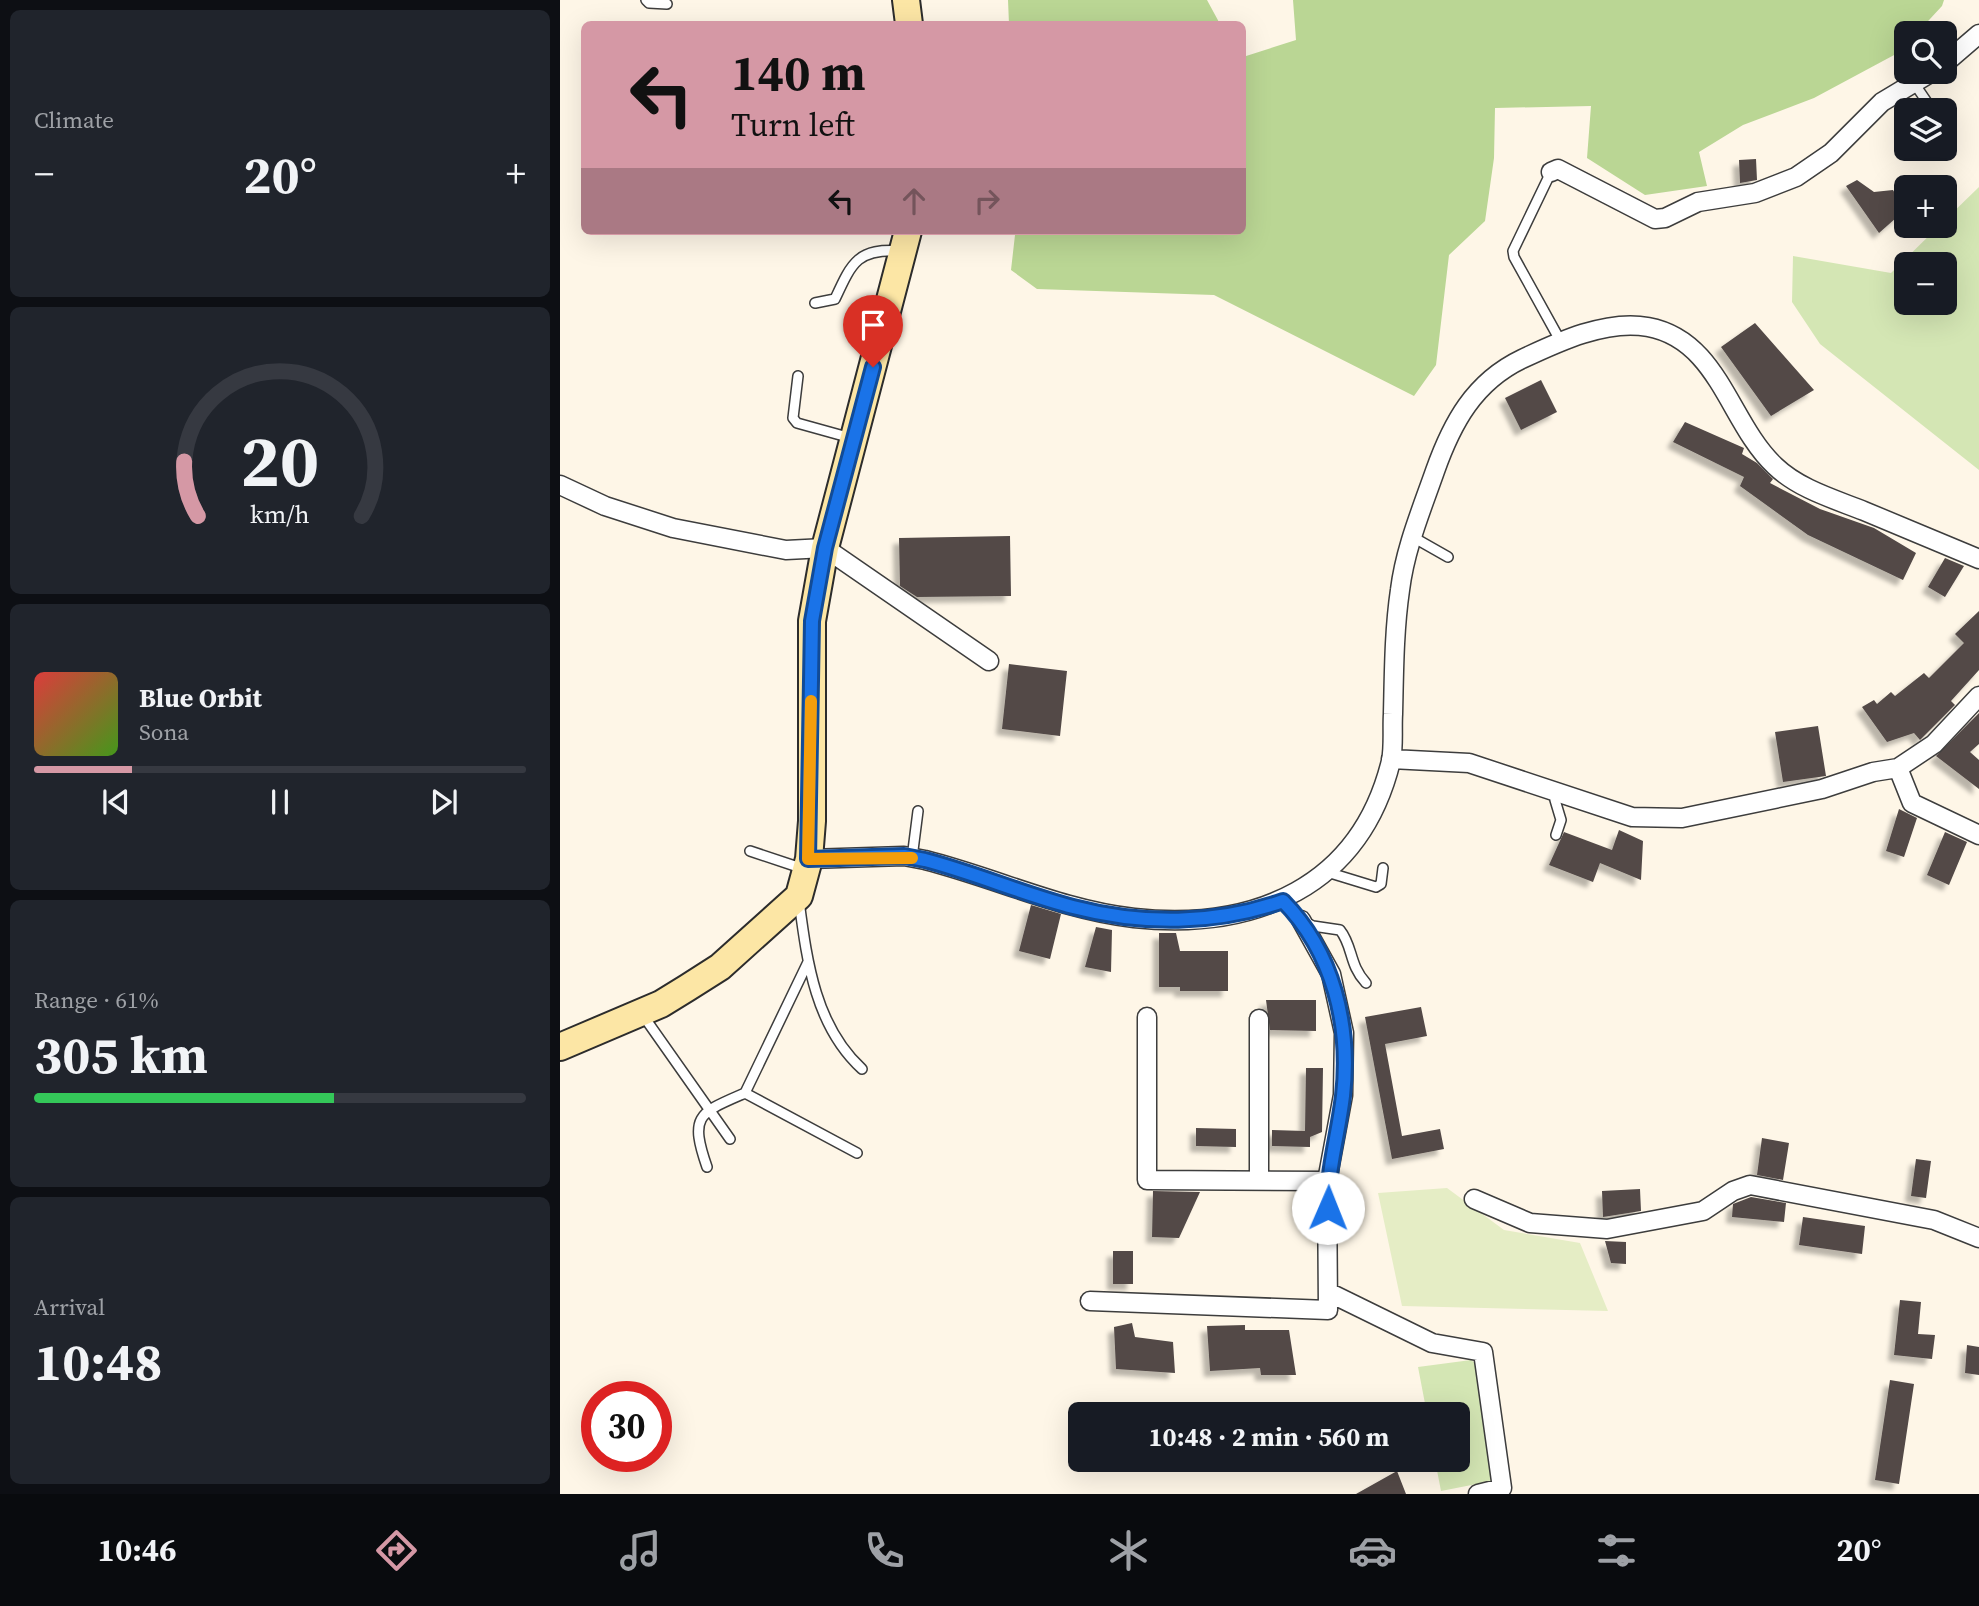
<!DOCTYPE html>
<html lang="en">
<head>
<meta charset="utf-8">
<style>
	body { margin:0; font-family:"Source Serif 4",serif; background:#20242c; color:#f1f3f6; height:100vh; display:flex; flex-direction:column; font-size:26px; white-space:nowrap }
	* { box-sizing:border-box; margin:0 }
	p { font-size:23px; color:#9ea1a6 }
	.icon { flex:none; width:38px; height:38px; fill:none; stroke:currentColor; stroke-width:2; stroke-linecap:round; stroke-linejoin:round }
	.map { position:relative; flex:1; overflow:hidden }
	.sheet { display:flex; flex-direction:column; gap:10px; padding:10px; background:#0d0f14; width:560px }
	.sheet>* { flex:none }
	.banner { position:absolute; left:21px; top:21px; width:665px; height:214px; border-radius:10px; box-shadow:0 7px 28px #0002; background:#d598a5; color:#111; overflow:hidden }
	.fabs { position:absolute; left:1334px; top:21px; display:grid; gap:14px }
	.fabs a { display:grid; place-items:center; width:63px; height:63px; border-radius:10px; background:#171b24; box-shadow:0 7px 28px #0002; font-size:35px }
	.speed { position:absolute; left:21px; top:1381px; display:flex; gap:14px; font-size:35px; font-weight:700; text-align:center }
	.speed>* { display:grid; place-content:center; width:91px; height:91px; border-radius:50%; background:#171b24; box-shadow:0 7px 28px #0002; line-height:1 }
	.speed .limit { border:10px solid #d22; background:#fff; color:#111 }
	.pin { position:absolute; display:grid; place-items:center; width:60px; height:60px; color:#fff; margin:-72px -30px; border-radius:50% 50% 50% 0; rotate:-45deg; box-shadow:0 0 7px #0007 }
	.pin .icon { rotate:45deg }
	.me { position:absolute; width:77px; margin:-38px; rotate:1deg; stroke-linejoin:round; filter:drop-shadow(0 0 5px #0008) }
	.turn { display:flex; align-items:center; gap:24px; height:147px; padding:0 35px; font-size:32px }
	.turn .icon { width:91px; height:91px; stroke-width:2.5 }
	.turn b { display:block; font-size:49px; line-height:60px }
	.lanes { display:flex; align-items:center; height:66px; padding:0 35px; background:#0003; justify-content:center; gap:35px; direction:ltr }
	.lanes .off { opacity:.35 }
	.big { font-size:52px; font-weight:700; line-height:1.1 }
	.sheet .widget { flex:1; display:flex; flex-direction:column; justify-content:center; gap:10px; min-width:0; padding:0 24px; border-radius:10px; background:#20242c }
	.sheet .dial { align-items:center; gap:0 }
	.dial svg { height:182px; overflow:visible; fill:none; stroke:#363941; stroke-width:7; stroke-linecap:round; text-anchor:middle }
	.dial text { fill:#f1f3f6; stroke:none }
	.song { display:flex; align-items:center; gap:21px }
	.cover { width:84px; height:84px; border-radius:10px; background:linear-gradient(135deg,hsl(0 70% 55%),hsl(100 70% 35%)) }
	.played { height:7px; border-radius:4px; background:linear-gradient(90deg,#d598a5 20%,#363941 20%) }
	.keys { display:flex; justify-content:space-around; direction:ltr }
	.heat { display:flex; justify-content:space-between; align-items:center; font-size:38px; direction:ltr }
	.charge { height:10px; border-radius:5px; background:linear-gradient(90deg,#34c759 61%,#363941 0) }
	.trip { position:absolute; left:508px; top:1402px; width:402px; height:70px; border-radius:10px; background:#171b24; box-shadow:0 7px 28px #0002; font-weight:700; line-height:70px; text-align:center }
	.menu { display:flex; height:112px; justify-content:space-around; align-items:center; background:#090b0e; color:#9ea1a6 }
	.menu .icon { width:49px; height:49px }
	.menu .selected { color:#d598a5 }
	.menu b { font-size:32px; color:#f1f3f6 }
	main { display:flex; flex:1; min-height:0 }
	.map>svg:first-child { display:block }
	.green { fill:#d4e6b4; fill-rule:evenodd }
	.forest { fill:#bad694 }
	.pitch { fill:#e5edc5 }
	.building { fill:#524947; filter:url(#shadow) }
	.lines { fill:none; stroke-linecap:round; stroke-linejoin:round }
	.lane-casing { stroke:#3d3d3d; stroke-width:12 }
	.street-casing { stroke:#3d3d3d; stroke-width:21 }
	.secondary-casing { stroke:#2c2c2c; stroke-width:30 }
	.lane { stroke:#fff; stroke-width:9 }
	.street { stroke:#fff; stroke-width:18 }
	.secondary { stroke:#fce6a5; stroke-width:26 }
	.route-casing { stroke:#114b97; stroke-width:18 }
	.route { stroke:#1a73e8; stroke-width:12 }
	.slow { stroke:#f59e0b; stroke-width:12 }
</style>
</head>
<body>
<main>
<section class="sheet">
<div class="widget"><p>Climate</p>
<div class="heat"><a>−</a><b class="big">20°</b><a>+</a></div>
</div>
<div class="widget dial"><svg viewBox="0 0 100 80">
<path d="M14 69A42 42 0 1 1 86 69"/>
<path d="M14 69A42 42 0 0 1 8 45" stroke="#d598a5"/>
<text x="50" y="56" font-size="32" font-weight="700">20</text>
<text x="50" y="72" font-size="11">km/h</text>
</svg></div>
<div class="widget">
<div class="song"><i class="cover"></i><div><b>Blue Orbit</b><p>Sona</p></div></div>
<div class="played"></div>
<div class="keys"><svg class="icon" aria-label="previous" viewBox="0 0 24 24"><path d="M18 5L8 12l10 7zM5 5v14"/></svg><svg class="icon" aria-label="pause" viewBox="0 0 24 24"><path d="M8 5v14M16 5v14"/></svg><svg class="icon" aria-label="next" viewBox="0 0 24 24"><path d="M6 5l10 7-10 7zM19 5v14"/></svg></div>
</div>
<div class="widget"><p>Range · 61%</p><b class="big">305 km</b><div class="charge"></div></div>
<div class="widget"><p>Arrival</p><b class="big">10:48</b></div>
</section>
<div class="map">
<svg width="1419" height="1494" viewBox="0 0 1419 1494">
	<defs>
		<filter id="shadow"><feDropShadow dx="-6" dy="6" stdDeviation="2" flood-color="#0004"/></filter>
	</defs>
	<rect width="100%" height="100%" fill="#fef6e7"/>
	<path class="green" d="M 1419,187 L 1419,470 L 1260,344 L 1232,302 L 1233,256 L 1331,273 L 1379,226 L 1384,226 L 1384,221 ZM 1346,264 L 1384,264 L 1384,303 L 1346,303 Z
		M 911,1360 L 915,1363 L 937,1480 L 881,1491 L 875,1460 L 898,1460 L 898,1414 L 867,1414 L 858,1367 Z"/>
	<path class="forest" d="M 448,0 L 647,0 L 660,24 L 449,24 Z
		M 733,0 L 1384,0 L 1382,6 L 1357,33 L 1346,33 L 1346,44 L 1336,54 L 1254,98 L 1183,125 L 1139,152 L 1147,186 L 1085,195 L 1027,158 L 1031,106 L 935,108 L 934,158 L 925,221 L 889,255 L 876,365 L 854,396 L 654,295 L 477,289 L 451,270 L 455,235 L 460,231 L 682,231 L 683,57 L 736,40 Z"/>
	<path class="pitch" d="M 887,1188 L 944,1230 L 1020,1243 L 1048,1311 L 842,1306 L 818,1193 Z"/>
	<path class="building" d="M 1196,159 L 1197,180 L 1180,183 L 1179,160 Z
		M 1297,180 L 1314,192 L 1333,190 L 1345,210 L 1319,233 L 1286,186 Z
		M 1195,323 L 1254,390 L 1211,416 L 1161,347 Z
		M 981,380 L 997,412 L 961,430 L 945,398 Z
		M 1125,422 L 1184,448 L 1182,454 L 1197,463 L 1213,479 L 1210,483 L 1260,509 L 1314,528 L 1356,553 L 1343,580 L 1248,535 L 1180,486 L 1184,477 L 1113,442 Z
		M 450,536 L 451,596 L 357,597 L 340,586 L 339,538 Z
		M 1385,558 L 1404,566 L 1385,597 L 1368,587 Z
		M 1419,611 L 1419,670 L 1391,701 L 1395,705 L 1360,740 L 1354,733 L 1327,742 L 1302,707 L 1314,700 L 1317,704 L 1331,692 L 1335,696 L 1364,673 L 1369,678 L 1404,643 L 1395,634 Z
		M 449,664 L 507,671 L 500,736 L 442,729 Z
		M 1419,713 L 1419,744 L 1410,752 L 1419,760 L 1419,789 L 1376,756 Z
		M 1258,726 L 1266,776 L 1223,782 L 1215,732 Z
		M 1339,809 L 1357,818 L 1344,857 L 1326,851 Z
		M 1059,830 L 1083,841 L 1081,880 L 1040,863 L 1033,882 L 989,865 L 1004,832 L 1052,850 Z
		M 1385,832 L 1407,842 L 1389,885 L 1367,875 Z
		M 471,905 L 501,914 L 490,959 L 459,951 Z
		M 536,927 L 552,930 L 551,972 L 525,967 Z
		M 599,933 L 616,933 L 620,951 L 668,951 L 668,991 L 620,991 L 620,987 L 599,987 Z
		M 706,1000 L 756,1000 L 756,1031 L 710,1030 Z
		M 861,1007 L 867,1036 L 825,1044 L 842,1136 L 880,1129 L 884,1149 L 832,1159 L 805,1017 Z
		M 746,1068 L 763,1068 L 762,1132 L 750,1137 L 750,1147 L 712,1146 L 712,1130 L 745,1131 Z
		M 636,1128 L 676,1129 L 676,1147 L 636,1146 Z
		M 1202,1138 L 1229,1143 L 1223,1180 L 1197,1175 Z
		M 1356,1159 L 1371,1161 L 1366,1198 L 1351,1196 Z
		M 1080,1189 L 1081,1211 L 1043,1217 L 1042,1191 Z
		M 593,1191 L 640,1192 L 619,1238 L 592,1237 Z
		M 1191,1197 L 1226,1203 L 1224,1222 L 1172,1217 L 1173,1204 Z
		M 1243,1217 L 1305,1226 L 1302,1254 L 1239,1245 Z
		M 1045,1241 L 1066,1242 L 1066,1264 L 1051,1263 Z
		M 553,1251 L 573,1251 L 573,1284 L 553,1284 Z
		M 1340,1300 L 1361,1302 L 1358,1334 L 1375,1335 L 1372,1359 L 1334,1355 Z
		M 572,1323 L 575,1337 L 613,1342 L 615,1373 L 556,1369 L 554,1327 Z
		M 685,1325 L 685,1330 L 729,1330 L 736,1375 L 701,1375 L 700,1368 L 650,1371 L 647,1326 Z
		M 1407,1345 L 1419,1347 L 1419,1375 L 1405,1373 Z
		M 1330,1380 L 1354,1384 L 1339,1484 L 1315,1480 Z
		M 837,1471 L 846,1494 L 796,1494 Z"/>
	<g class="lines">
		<defs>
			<path id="lane" d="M 86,0 L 89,3 L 107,4
				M 1354,83 L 1371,108
				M 991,172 L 953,251 L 954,257 L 1001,342
				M 255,303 L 275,299 C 292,262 298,248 341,251
				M 238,376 L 233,418 L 237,423 L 291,438
				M 851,536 L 888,557
				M 996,835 L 1001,820 L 995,800 L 997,792
				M 190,851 L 244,869
				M 352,858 L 358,811
				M 767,872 L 816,887 L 821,884 L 823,868
				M 239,901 C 247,961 255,1026 302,1069
				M 723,901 L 741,920 L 753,926 L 780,930 C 793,946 789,965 806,983
				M 248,962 L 185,1093 L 297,1153
				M 82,1014 L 170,1139
				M 147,1167 C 129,1115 139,1113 185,1093"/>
			<path id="street" d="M 1384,64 L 1419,34
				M 991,172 L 998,169 L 1095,219 L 1105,218 L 1138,202 L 1195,193 L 1236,177 L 1271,153 L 1322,102 L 1372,72
				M 0,485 L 45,506 L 113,528 L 226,550 L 265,548 L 429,661
				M 831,759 L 909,763 L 1072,817 L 1122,818 L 1262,789 L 1313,772 L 1338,768 L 1374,744 L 1419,696
				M 1338,768 L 1352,803 L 1419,835
				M 249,859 L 344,856 L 365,860 C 436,878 502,910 574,918 C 695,931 800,887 831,761 C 834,746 832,729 833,714 C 834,673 834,631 840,590 C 845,549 861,511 875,471 C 892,423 914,382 962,359 C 998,342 1047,319 1088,327 C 1159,340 1169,423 1215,466 C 1239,489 1274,499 1304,511 C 1342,527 1381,543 1419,559
				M 587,1017 L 587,1180 L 767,1181
				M 699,1019 L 699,1180
				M 914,1199 L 970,1223 L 1047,1229 L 1143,1211 L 1173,1191 L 1190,1185 L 1374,1220 L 1419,1238
				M 768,1292 L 872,1343 L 923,1352 L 942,1488 L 918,1494
				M 530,1301 L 768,1310 L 767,1181 L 783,1095 L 784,1033 L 771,974 L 741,920"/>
			<path id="secondary" d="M 346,0 L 349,24
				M 0,1047 L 101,1004 L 127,988 L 160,967 L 239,896 L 249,859 L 252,821 L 252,621 L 265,548 L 348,231"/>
		</defs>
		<use href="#lane" class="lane-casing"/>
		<use href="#street" class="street-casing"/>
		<use href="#secondary" class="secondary-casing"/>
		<use href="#lane" class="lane"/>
		<use href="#street" class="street"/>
		<use href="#secondary" class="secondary"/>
	</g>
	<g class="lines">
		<defs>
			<path id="route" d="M 313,367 L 265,548 L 252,621 L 248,859 L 344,856 L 365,860 C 415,873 463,894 513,907 C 582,925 655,925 723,901 C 773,952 791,1025 783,1096 C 778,1137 768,1165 768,1208"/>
		</defs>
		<use href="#route" class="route-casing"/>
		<use href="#route" class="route"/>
		<path class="slow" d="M 251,701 L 248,859 L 352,858"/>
	</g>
</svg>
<div class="fabs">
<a><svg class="icon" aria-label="search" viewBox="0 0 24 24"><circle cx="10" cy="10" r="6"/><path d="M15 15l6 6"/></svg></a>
<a><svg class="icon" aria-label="layers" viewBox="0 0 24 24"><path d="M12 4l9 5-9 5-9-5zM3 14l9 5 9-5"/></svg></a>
<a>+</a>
<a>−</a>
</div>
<div class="speed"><div class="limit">30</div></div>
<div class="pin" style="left:313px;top:367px;background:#d93025"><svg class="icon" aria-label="arrive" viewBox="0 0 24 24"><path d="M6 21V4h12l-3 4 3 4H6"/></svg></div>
<svg class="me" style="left:768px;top:1208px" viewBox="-20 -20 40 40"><circle r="19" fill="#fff"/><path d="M0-13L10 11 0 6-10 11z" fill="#1a73e8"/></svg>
<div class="trip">10:48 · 2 min · 560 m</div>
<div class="banner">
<div class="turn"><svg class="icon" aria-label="left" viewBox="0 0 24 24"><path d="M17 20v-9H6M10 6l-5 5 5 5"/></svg><div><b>140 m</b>Turn left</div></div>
<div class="lanes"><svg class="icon" aria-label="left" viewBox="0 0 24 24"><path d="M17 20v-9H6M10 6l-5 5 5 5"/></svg><svg class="icon off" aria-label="ahead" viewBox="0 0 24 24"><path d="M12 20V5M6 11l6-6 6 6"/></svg><svg class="icon off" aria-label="right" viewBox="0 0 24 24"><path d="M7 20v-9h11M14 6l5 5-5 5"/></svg></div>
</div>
</div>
</main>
<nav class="menu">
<b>10:46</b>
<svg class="icon selected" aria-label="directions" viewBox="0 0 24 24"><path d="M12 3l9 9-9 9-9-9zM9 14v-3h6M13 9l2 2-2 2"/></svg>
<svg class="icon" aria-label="music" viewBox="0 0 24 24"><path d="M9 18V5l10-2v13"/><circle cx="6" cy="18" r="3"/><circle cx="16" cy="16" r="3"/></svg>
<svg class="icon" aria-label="phone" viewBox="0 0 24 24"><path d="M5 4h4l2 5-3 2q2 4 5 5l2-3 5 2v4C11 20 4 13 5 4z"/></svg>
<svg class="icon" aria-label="climate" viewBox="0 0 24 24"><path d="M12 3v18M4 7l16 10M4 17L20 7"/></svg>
<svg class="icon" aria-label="car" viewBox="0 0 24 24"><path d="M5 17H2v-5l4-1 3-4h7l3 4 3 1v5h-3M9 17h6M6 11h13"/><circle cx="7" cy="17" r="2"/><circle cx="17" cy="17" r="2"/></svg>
<svg class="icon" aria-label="filters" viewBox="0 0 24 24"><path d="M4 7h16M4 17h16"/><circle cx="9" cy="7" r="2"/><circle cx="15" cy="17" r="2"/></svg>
<b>20°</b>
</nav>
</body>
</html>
